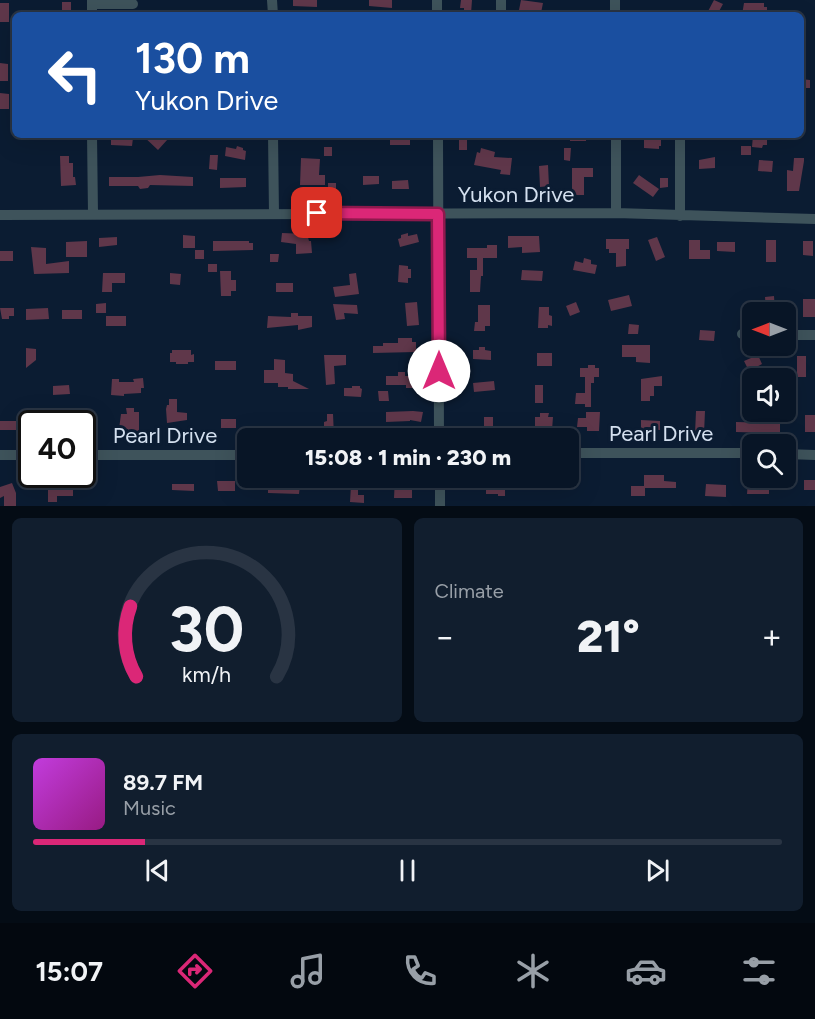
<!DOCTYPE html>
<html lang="en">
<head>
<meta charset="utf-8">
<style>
	body { margin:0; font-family:Figtree,sans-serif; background:#111e2e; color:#f1f3f6; height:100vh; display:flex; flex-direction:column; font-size:22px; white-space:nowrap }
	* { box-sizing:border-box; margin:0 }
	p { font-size:20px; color:#989fa7 }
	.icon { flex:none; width:33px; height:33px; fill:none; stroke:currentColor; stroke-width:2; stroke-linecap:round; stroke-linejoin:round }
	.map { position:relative; height:506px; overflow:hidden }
	.side { display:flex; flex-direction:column; gap:12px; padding:12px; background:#040c15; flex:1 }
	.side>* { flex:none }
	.guide { position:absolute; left:12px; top:12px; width:792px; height:126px; border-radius:9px; box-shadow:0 6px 24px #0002,0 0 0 2px #293443; background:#1a4fa0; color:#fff; overflow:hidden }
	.needle { width:39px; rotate:270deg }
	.tools { position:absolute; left:742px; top:302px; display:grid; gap:12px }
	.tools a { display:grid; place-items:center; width:54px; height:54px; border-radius:9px; background:#081526; box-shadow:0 6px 24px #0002,0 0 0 2px #293443; font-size:30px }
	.speed { position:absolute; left:18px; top:410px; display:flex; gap:12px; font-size:30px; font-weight:700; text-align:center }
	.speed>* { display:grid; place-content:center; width:78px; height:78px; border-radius:50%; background:#081526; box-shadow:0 6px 24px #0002,0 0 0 2px #293443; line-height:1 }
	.speed .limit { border:3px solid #111; border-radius:9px; background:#fff; color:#111 }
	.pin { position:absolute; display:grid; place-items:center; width:51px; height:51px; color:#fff; margin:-26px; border-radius:12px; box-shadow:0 3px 9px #0006 }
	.me { position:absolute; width:66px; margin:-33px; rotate:0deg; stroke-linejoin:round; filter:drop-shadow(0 0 4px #0008) }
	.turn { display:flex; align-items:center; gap:21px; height:126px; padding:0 24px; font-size:27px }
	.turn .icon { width:78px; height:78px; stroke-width:2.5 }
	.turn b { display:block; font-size:42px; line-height:51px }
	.big { font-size:45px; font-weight:800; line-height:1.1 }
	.side .widget { flex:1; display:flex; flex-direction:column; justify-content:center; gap:9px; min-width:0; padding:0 21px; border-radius:9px; background:#111e2e }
	.side .dial { align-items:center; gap:0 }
	.dial svg { height:156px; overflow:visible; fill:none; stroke:#293443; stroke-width:7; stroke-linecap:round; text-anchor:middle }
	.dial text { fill:#f1f3f6; stroke:none }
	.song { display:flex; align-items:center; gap:18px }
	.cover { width:72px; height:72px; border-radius:9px; background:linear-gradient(135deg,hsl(290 70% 55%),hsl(310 70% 35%)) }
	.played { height:6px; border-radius:3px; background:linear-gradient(90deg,#db2777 15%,#293443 15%) }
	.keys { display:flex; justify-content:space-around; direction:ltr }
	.heat { display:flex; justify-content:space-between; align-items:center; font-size:33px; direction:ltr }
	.side .tiles { flex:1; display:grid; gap:12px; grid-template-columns:1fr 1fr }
	.widget:last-child { grid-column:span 2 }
	.trip { position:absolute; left:237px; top:428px; width:342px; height:60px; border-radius:9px; background:#081526; box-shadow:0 6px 24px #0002,0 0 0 2px #293443; font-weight:800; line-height:60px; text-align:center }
	.tabs { display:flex; height:96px; justify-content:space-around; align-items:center; background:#03080f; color:#989fa7 }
	.tabs .icon { width:42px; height:42px }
	.tabs .on { color:#db2777 }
	.tabs b { font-size:27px; color:#f1f3f6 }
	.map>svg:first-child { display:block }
	.building { fill:#5f374a }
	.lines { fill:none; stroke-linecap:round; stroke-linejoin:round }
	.minor { stroke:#3e535b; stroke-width:10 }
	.route-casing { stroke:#8e194d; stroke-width:15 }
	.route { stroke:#db2777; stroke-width:10 }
	.labels { text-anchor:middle; stroke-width:6; stroke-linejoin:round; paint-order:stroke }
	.street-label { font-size:22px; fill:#d4e0ef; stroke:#0b1c32 }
</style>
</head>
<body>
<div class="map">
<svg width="815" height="506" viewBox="0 0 815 506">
	<rect width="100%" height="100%" fill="#0b1c32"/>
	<path class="building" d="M 293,0 L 317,0 L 317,7 L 293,6 Z
		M 369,0 L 392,0 L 392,8 L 369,6 Z
		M 461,0 L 472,0 L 471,14 L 464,14 L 464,8 L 460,8 Z
		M 521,0 L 543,3 L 541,13 L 519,10 Z
		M 714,0 L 723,4 L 717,15 L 706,15 Z
		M 62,2 L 71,2 L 71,15 L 62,15 Z
		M 0,3 L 9,3 L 9,22 L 0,22 Z
		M 744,3 L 764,3 L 764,7 L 767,7 L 767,15 L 742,15 Z
		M 0,63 L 8,64 L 8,81 L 0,81 Z
		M 801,79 L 810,80 L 810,88 L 801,88 Z
		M 0,93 L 9,94 L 9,109 L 0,109 Z
		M 142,135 L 164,135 L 168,139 L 158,150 Z
		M 570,135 L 586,135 L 586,141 L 570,141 Z
		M 753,135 L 763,135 L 763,138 L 767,138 L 767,145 L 763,145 L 762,148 L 752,147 Z
		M 390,136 L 410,136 L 410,145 L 390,145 Z
		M 652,136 L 661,136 L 661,146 L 659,146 L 659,149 L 644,148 L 644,139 L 652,139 Z
		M 111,137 L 133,138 L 132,146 L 111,145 Z
		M 459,140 L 467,140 L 467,150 L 459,150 Z
		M 237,146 L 243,148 L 243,150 L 246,151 L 245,160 L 225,156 L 226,147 L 236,149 Z
		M 741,146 L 751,146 L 751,155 L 741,155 Z
		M 324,147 L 332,147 L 332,156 L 324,156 Z
		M 481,148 L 495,152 L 494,157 L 512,158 L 510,175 L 500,174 L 501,170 L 474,165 L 477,152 L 480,153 Z
		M 564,148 L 571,148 L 570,161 L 564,160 Z
		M 210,155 L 218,155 L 217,170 L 209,169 Z
		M 60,156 L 69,156 L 69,163 L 73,163 L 73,177 L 75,177 L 76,185 L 61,186 Z
		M 715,157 L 715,168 L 699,169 L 699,160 Z
		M 301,158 L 320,159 L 319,175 L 325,175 L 325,185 L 300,185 Z
		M 794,158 L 804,158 L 804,161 L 799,191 L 787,191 L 787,170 L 793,171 Z
		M 759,160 L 773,161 L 772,172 L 758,171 Z
		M 548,165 L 549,186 L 540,187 L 539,166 Z
		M 572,168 L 593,168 L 593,177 L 584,177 L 584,195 L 572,195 Z
		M 160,175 L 193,177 L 193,186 L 150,185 L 148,188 L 140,189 L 138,186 L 109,186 L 109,177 L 138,177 Z
		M 639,175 L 659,189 L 653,197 L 633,183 Z
		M 363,176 L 379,176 L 379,184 L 363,185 Z
		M 220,178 L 246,178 L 246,187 L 220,188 Z
		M 660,178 L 668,178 L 668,187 L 660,188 Z
		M 408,180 L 409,189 L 392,189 L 392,181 Z
		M 328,183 L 336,183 L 336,192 L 328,192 Z
		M 282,233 L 307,234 L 309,241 L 311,241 L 312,253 L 296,254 L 296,244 L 281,242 Z
		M 408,233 L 408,236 L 417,234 L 419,242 L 400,247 L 398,239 L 401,238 L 401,235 Z
		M 183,235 L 195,236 L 195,248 L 183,248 Z
		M 508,236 L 539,236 L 540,252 L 522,253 L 522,247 L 508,248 Z
		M 117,237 L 117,245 L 99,247 L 99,238 Z
		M 657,237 L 665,257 L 656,261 L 648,240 Z
		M 606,239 L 629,239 L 629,249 L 626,249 L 626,266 L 616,267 L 616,253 L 609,253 L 609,249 L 606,249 Z
		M 689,240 L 700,240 L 700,250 L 710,250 L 710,259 L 689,259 Z
		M 766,240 L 776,240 L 776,262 L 766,262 Z
		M 87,241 L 87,257 L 66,257 L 66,242 Z
		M 213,241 L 249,241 L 249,243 L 253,243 L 253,250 L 213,251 Z
		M 803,241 L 813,241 L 813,256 L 803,255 Z
		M 717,242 L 735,242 L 735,252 L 717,251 Z
		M 487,245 L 497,245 L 497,258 L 483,258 L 483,276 L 481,276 L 480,292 L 470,292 L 470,270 L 477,270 L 477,258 L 467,258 L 467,248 L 487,248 Z
		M 31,247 L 46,248 L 46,264 L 69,261 L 69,273 L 34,274 Z
		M 195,250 L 204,250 L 204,259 L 195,259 Z
		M 0,251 L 13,251 L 13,261 L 0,261 Z
		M 270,254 L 279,254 L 278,262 L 270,262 Z
		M 584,258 L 591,260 L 591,264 L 597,265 L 595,274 L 573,270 L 575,261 L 583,263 Z
		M 208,264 L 217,264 L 217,272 L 208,272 Z
		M 399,265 L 408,266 L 408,269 L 411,269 L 411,278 L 408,278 L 408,283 L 398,282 Z
		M 522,270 L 543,271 L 542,281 L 521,280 Z
		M 220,271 L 231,271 L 231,280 L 236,280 L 236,291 L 231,291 L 231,296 L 221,296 Z
		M 103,273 L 125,273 L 125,283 L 112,283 L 112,292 L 102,292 Z
		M 170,273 L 181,274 L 180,285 L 170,284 Z
		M 356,273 L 359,294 L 335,297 L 333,287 L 350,285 L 349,274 Z
		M 276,283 L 293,283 L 293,292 L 276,292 Z
		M 629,295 L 632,306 L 611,311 L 608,300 Z
		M 774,296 L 775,312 L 766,312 L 765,297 Z
		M 803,299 L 815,299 L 815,317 L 803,317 Z
		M 417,302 L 419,325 L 407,326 L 405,303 Z
		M 576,302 L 580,312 L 570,316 L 566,306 Z
		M 106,303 L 106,313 L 96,313 L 96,304 Z
		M 333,304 L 357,305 L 358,314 L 344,313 L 345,319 L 336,320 Z
		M 478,305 L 490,305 L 490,326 L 485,326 L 485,331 L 474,331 L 475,322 L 478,322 Z
		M 539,307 L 549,307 L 549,315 L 552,316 L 552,326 L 548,325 L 548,328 L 538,328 Z
		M 0,308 L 14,308 L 14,316 L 9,316 L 9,319 L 2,319 Z
		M 48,308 L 49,319 L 26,320 L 26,309 Z
		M 62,310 L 82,310 L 82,319 L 62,319 Z
		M 291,313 L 298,313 L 298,316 L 312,316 L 312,327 L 298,330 L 298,325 L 267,328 L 268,316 L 291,317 Z
		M 106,316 L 126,316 L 126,326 L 106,326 Z
		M 629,324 L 639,325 L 638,334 L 628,334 Z
		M 700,330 L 715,331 L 714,341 L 699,340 Z
		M 398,338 L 412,338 L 412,342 L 416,342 L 416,352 L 373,353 L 373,346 L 383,346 L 383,343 L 398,343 Z
		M 622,345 L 650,345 L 650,363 L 636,362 L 636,357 L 622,357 Z
		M 479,347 L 485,347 L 485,350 L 491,351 L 491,360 L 473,359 L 473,350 L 479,350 Z
		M 26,348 L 36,349 L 36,360 L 26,368 Z
		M 172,350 L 191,350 L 191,355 L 194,354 L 194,362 L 188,362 L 188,364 L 176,364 L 176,362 L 170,362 L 170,353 L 172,353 Z
		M 537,353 L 552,353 L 552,366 L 537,366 Z
		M 324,355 L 346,355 L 346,365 L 334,366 L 335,384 L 326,385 Z
		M 758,355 L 762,364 L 749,371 L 744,361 Z
		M 797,356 L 806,356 L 806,377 L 797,377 Z
		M 274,359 L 285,360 L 285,373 L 293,374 L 293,381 L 309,389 L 288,389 L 288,387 L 278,387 L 278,383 L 264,383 L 264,370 L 274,370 Z
		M 215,361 L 236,361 L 236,370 L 215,370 Z
		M 588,365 L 595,365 L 595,368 L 599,368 L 599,377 L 594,377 L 594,383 L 591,383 L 591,407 L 585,407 L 585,404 L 575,404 L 576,393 L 585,393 L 585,377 L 580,377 L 580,368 L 588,368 Z
		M 398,372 L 405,372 L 405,376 L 417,376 L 417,385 L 413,385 L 413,388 L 406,388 L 406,385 L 386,385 L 386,376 L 398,376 Z
		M 662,376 L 662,386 L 654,386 L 654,396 L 650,396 L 650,401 L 641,401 L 641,379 Z
		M 143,378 L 144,388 L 141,388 L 141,393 L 124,394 L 124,396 L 111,395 L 112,379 L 119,379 L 119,382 L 134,382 L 133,379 Z
		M 494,381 L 495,390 L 474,392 L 473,383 Z
		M 69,385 L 70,394 L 53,395 L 53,386 Z
		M 535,385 L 543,385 L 543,403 L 535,403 Z
		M 352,386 L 360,386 L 360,388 L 362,389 L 361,397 L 344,396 L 344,388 L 352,388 Z
		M 378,391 L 388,391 L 389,401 L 379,401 Z
		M 169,399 L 177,399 L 177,412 L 187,413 L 187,420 L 167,423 L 166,409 L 167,405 L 169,405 Z
		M 126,408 L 134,408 L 134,412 L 139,412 L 139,433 L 128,433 L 128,429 L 119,429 L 121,414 L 127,414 Z
		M 413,411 L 423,412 L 421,422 L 410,420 L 410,421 L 386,422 L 386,412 Z
		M 696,411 L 705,411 L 704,434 L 695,434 Z
		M 779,411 L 789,411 L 789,421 L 780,421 Z
		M 586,412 L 600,412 L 599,431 L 587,431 L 587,427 L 577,427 L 578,418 L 586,418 Z
		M 540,413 L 549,413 L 548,417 L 553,417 L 552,430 L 546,429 L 546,426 L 535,426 L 535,417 L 540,417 Z
		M48 419a5 5 0 1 1 10 0a5 5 0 1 1-10 0Z
		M 327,414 L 333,414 L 334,436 L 328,437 L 327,429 L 324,428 L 324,422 L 327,421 Z
		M 805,415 L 815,415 L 815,432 L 805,432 Z
		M 484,417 L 493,417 L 493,432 L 484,432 Z
		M 221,419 L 236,419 L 236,428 L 221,428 Z
		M 641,420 L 660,421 L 660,430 L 641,429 Z
		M 0,421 L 16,421 L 16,430 L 0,430 Z
		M 736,422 L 780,423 L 780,433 L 736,432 Z
		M 644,475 L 664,475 L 664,481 L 676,482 L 676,488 L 645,488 L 645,496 L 631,496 L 631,486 L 644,486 Z
		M 395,477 L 412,477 L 412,498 L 394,498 Z
		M 472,477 L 493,477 L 493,485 L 505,486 L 505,496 L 498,496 L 498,494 L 486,494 L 486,486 L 472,486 Z
		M 511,477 L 543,477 L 542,486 L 540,488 L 511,489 Z
		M 804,480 L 815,480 L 815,490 L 804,490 Z
		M 217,481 L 235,481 L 235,491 L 218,491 Z
		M 748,481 L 769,481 L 769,494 L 747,494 Z
		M 12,483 L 16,493 L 16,506 L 4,506 L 4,496 L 0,498 L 0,487 Z
		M 63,483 L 73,483 L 73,496 L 57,496 L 57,502 L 48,502 L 48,485 L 63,485 Z
		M 172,484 L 194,484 L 194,491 L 172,490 Z
		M 268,484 L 300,485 L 299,494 L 268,493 Z
		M 706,484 L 726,485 L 726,497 L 705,496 Z
		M 351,485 L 358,486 L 358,495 L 364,495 L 364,503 L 350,502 Z"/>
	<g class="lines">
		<path class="minor" d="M 92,0 L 92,15
			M 272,0 L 273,15
			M 437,0 L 437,15
			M 501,0 L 501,15
			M 615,0 L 615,15
			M 92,4 L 133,4
			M 92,135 L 93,214
			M 273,135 L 274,214
			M 438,135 L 439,438
			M 616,135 L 616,213
			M 680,135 L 680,216
			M 0,215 L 616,213 L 815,219
			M 742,334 L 753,334
			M 786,335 L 815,335
			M 568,453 L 753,453
			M 786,454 L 815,455
			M 0,455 L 32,455
			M 82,455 L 248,455
			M 440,477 L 440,506"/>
	</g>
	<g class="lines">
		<defs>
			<path id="route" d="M 317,213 L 438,214 L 439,371"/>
		</defs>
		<use href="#route" class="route-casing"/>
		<use href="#route" class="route"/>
	</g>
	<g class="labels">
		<g class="street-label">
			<text x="516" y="202">Yukon Drive</text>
			<text x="661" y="441">Pearl Drive</text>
			<text x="165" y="443">Pearl Drive</text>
		</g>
	</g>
</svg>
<div class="tools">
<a><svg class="needle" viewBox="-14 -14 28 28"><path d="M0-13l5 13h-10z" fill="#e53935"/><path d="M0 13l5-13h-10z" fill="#989fa7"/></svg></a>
<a><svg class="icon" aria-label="sound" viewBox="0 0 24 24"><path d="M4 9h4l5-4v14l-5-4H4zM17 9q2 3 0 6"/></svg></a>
<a><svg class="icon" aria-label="search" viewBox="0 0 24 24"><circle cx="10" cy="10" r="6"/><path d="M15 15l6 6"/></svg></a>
</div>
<div class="speed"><div class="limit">40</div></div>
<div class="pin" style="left:317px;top:213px;background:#d93025"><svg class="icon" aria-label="arrive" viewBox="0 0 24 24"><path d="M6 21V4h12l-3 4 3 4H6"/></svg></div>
<svg class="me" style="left:439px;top:371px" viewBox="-20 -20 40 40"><circle r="19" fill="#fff"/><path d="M0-13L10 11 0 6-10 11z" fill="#db2777"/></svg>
<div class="trip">15:08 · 1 min · 230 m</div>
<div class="guide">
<div class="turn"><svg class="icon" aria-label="left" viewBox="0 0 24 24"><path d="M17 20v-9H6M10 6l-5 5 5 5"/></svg><div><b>130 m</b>Yukon Drive</div></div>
</div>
</div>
<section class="side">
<div class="tiles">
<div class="widget dial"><svg viewBox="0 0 100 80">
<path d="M14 69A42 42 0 1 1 86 69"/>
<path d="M14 69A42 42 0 0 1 11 33" stroke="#db2777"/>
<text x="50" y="56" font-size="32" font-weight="700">30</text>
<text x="50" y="72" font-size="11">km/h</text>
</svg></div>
<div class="widget"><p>Climate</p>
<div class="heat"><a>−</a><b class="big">21°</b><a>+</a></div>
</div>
<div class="widget">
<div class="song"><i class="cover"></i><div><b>89.7 FM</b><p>Music</p></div></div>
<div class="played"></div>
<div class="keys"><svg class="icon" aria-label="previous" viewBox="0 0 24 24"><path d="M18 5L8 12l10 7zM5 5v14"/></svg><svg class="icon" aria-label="pause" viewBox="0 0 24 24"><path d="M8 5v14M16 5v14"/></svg><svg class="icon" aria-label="next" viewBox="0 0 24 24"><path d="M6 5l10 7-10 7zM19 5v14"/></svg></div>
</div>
</div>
</section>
<nav class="tabs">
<b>15:07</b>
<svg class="icon on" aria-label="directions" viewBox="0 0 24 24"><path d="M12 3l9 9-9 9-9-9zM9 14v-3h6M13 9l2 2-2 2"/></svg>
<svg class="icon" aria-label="music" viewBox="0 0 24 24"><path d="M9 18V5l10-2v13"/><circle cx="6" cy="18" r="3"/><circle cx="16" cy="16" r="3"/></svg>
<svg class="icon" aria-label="phone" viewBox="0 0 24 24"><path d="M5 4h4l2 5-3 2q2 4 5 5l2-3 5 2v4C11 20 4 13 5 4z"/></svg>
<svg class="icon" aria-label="climate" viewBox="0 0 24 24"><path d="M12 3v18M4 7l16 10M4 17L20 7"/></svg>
<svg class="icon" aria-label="car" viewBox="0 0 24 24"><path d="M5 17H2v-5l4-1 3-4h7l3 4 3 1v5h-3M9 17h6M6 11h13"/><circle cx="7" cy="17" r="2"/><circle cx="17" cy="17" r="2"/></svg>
<svg class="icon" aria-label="filters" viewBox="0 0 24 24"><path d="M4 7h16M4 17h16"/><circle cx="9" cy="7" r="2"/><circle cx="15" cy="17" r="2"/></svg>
</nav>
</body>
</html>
